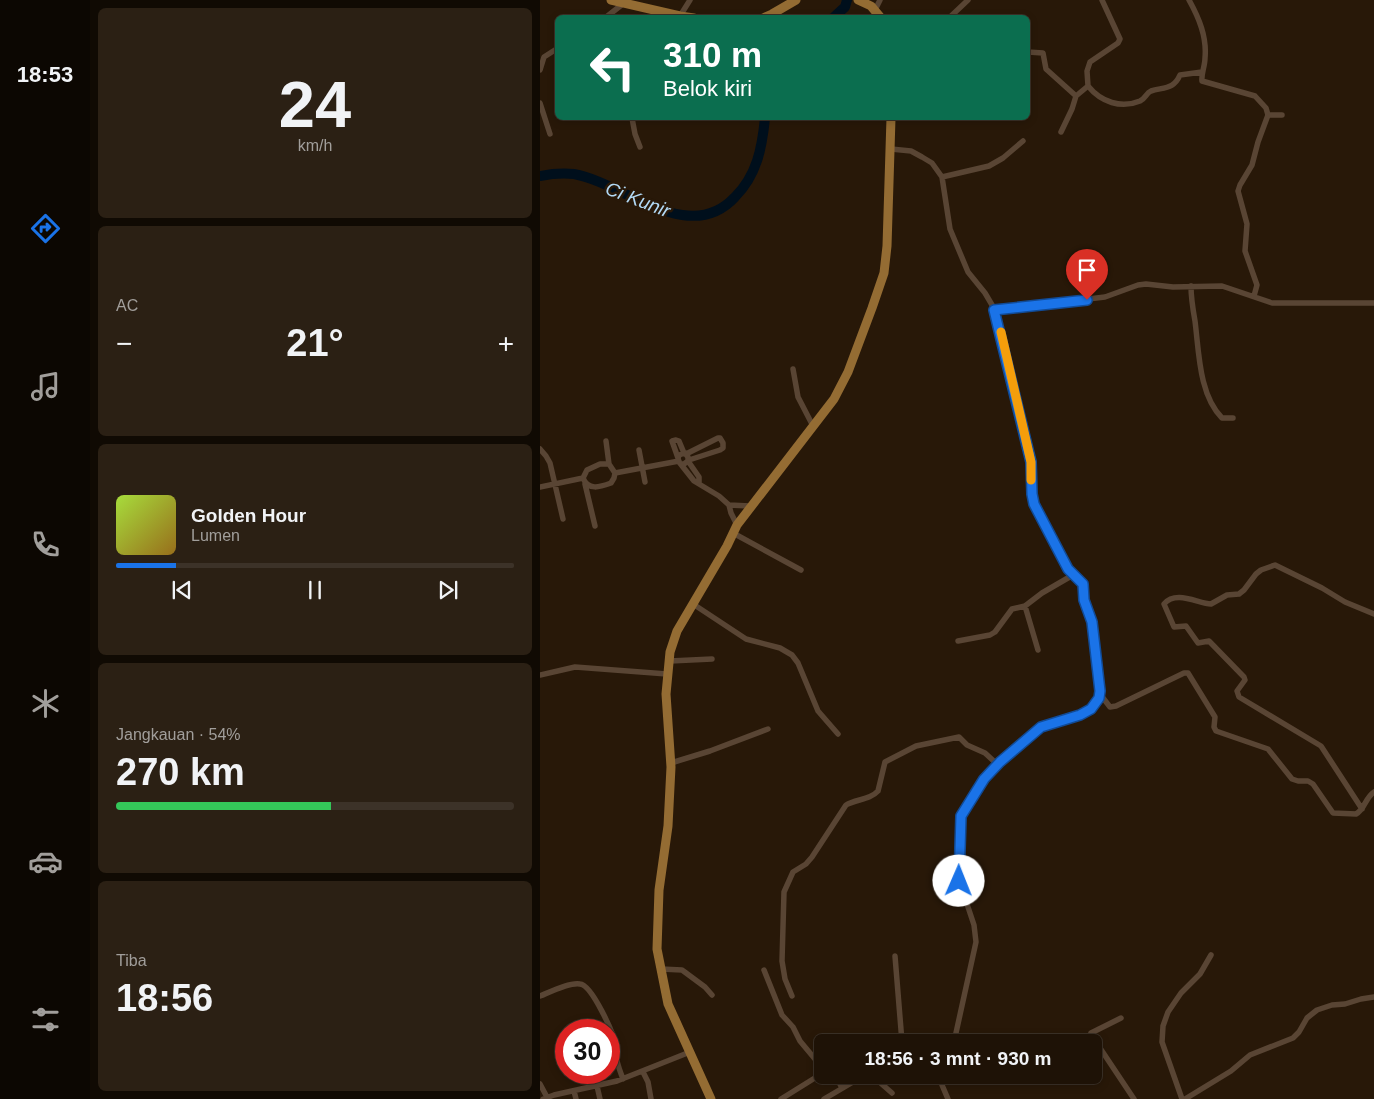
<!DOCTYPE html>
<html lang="id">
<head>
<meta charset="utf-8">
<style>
	body { margin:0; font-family:Helvetica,sans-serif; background:#2b2014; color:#f1f3f6; height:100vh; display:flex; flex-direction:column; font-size:19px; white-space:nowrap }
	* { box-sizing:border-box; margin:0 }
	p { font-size:16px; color:#a19e9b }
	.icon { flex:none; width:28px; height:28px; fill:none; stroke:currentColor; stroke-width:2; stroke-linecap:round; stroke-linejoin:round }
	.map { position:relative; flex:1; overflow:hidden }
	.panel { display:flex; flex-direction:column; gap:8px; padding:8px; background:#100a03; width:450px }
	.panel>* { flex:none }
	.top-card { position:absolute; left:15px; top:15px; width:475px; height:105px; border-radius:8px; box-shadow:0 2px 8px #0003,0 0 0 1px #3c3228; background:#0b6e4f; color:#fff; overflow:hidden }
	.speed { position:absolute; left:15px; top:1019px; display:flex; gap:10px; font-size:25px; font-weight:700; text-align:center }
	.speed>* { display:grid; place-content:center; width:65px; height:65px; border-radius:50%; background:#1e1206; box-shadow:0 2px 8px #0003,0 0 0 1px #3c3228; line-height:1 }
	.speed .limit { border:8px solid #d22; background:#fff; color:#111 }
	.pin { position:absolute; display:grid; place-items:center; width:42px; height:42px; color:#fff; margin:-51px -21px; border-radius:50% 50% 50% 0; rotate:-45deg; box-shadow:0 0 5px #0007 }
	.pin .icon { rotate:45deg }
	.me { position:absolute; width:55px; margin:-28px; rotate:1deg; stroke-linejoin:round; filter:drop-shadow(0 0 4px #0008) }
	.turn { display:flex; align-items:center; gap:18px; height:105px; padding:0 25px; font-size:22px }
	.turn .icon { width:65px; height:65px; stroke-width:2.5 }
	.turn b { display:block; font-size:35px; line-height:42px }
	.big { font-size:38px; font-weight:800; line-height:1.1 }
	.panel .card { flex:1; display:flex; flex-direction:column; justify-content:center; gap:8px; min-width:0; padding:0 18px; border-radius:8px; background:#2b2014 }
	.panel .dial { align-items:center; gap:0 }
	.dial b { font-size:65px; line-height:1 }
	.song { display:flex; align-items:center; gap:15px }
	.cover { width:60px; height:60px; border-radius:8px; background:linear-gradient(135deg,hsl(80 70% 55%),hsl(40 70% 35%)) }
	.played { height:5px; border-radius:2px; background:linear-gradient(90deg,#1a73e8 15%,#3c3228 15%) }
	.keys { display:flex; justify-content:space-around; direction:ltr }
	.heat { display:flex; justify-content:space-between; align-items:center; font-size:28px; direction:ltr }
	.charge { height:8px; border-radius:4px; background:linear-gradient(90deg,#34c759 54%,#3c3228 0) }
	.trip { position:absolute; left:274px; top:1034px; width:288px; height:50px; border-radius:8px; background:#1e1206; box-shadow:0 2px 8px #0003,0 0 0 1px #3c3228; font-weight:800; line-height:50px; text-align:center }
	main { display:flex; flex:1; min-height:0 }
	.tabs { display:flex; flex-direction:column; width:90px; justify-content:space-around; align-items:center; background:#0c0702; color:#a19e9b }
	.tabs .icon { width:35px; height:35px }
	.tabs .on { color:#1a73e8 }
	.tabs b { font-size:22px; color:#f1f3f6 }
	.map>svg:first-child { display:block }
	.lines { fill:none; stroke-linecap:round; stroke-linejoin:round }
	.river { stroke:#000f1c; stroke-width:10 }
	.street { stroke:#594534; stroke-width:5.5 }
	.primary { stroke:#946c33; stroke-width:9 }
	.route-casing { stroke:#114b97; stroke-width:12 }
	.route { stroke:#1a73e8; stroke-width:9 }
	.slow { stroke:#f59e0b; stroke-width:9 }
	.labels { text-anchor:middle; stroke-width:5; stroke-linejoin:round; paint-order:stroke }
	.water-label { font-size:19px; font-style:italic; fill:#b2d9f5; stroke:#281808 }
</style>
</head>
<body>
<main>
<nav class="tabs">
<b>18:53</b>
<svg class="icon on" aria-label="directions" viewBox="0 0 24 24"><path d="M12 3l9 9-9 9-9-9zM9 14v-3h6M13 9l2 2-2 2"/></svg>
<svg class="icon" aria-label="music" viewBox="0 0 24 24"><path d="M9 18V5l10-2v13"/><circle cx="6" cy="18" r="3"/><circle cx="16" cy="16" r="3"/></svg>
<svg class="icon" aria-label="phone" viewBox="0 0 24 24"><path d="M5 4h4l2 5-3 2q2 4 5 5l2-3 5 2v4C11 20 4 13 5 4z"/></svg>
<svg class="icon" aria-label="climate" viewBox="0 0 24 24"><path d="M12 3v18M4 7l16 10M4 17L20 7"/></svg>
<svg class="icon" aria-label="car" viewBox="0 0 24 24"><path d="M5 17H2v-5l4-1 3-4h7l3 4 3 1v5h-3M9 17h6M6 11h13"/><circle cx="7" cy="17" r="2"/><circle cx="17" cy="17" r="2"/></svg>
<svg class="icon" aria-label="filters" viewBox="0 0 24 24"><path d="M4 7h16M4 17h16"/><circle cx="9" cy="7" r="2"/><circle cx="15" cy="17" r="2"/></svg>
</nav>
<section class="panel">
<div class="card dial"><b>24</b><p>km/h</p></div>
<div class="card"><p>AC</p>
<div class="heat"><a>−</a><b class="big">21°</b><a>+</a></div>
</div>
<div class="card">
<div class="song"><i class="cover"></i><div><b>Golden Hour</b><p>Lumen</p></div></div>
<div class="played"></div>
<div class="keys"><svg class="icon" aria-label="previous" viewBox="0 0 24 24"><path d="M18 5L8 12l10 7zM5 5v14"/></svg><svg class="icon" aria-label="pause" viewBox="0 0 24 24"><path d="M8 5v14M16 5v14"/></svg><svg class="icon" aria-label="next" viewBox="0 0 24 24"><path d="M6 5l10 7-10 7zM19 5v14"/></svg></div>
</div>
<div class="card"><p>Jangkauan · 54%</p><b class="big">270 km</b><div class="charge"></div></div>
<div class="card"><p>Tiba</p><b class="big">18:56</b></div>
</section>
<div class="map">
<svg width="834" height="1099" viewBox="0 0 834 1099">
	<rect width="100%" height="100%" fill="#281808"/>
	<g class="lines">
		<path class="river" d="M 293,18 L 305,7 L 307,0
			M 0,176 C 10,174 24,173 34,174 C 84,183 149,247 195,197 C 217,175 222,148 225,118"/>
		<path class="street" d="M 562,0 L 580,39 L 578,43 L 550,62 L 547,71 L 548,86 C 561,102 581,109 600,101 C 606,98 606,93 611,91 C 625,87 634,89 640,75 L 662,72
			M 649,0 C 659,18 667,37 665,58 C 665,66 661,74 662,81 L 715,96 L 726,108 L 728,115 L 742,115
			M 335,10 L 340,0
			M 140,16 L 150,0
			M 65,18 L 84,3
			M 409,18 L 428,0
			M 488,52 L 503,53 L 506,69 L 536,96 L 532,109 L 521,132
			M 0,70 L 4,57 L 18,48
			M 536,96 L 548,86
			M 0,103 L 10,134
			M 92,118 L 95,134 L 100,147
			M 351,149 L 371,151 L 382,157 L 392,163 L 402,177 L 410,229 L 428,272 L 445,293 L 455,310 L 491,462 L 493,500 L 528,569 L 543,584 L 544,600 L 552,622 L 560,691 C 556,722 519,714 499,728 C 491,734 484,742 476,749 C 458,765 444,779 431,800 C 426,806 422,812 421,820 L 420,883 L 434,925 L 436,942 L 414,1042
			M 402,177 L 449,166 L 463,158 L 483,141
			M 651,286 C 651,298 653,310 655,321 C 659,352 659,395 682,418 L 693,418
			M 714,296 L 717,285 L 705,251 L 707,224 L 698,191 L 700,185 L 712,165 L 718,142 L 728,115
			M 455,310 L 565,297 L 598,285 L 606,284 L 633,287 L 682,286 L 732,303 L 834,303
			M 253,369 L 258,397 L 273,426
			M 66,441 L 69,464
			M 0,449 L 6,456 L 10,463 L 23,519
			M 99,450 L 105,482
			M 146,454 L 178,438 L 180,438 L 183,443 L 183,448 L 180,450 L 149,460
			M 138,458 L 132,441 L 136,440 L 139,441 L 144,453
			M 148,461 L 159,477 L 159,483
			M 141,464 L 144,464 L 148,461 L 148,457 L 145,453 L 139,455 L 138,459 L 139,462 L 154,481 L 179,496 L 189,505 L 191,513 L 197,525
			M 43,478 L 47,470 L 60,464 L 69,464 L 75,473
			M 45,484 L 55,526
			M 0,487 L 43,478 C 48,491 60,487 71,483 L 74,478 L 75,473 L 139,461
			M 189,505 L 210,506
			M 193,533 L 261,570
			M 153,604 L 206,639 L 240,648 L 252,655 L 258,663 L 278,711 L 298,734
			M 485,606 L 498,650
			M 418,641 L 450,635 L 455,632 L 472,609 L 485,606 L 502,593 L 533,575
			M 130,661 L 172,659
			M 0,675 L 35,667 L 127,674
			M 560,694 L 570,707 L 576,706 L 644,673 L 648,673 L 675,717 L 674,727 L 676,731 L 728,749 L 752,779 L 758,781 L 768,781 L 773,784 L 793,813 L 816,814 C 825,809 825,798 834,792
			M 131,763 L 170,751 L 228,729
			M 822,809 L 781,746 L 699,697 L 697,691 L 705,680 L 704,677 L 669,641 L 658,643 L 646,626 L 634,627 L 624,604 C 636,590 657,603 671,604 L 687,595 L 699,594 L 704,590 L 716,574 L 721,570 L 735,565 L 782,588 L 805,602 L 834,614
			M 355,956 L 362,1042
			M 121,969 L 142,970 L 165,987 L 172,995
			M 224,970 L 242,1015 L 253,1027 L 260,1041 L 275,1059 L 280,1067 L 282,1066
			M 0,996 C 10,992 30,982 40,984 C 52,985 74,1034 76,1046 C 76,1048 75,1051 76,1053 C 76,1062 80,1071 83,1079
			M 252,996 L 245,979 L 242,961 L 244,892 L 253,872 L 266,864 L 272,857 L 306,805 C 316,799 330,800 338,791 L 345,762 L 376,746 L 419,737 L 427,745 L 445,753 L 458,765
			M 581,1018 L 551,1033 L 560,1048 L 594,1099
			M 103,1072 L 108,1082 L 111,1099
			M 295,1075 L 302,1088
			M 402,1075 L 402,1085 L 408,1099
			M 336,1079 L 352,1093
			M 0,1084 L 8,1099
			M 57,1086 L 60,1099
			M 34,1091 L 36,1099
			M 3,1099 L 14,1095 L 77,1081 L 150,1052
			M 241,1099 L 278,1076 L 280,1073 L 280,1067
			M 284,1099 L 313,1082 L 331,1081 L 340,1077 L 341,1075
			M 642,1099 L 622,1042 L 623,1026 L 628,1012 L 641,993 L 660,974 L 671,955
			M 645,1099 L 691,1071 L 710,1055 L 753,1038 L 759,1032 L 767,1018 L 777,1010 L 792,1005 L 805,1004 L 821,999 L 834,997"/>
		<path class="primary" d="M 71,0 L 140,16 L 154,18
			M 318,0 L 331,6 L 341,18
			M 223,18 L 232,14 L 256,0
			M 171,1099 L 128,1004 L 117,949 L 119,890 L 128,826 L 131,767 L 126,694 L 130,652 L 137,631 L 187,546 L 197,525 L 294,399 L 308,372 L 332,308 L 344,273 L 347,246 L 351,118"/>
	</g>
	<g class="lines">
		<defs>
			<path id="route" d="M 419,881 L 421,816 L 444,779 L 460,762 L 501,727 L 540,715 L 551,709 L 559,698 L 560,691 L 552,622 L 544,600 L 543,584 L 528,569 L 494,504 L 492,494 L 491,462 L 454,310 L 547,300"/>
		</defs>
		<use href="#route" class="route-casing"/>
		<use href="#route" class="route"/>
		<path class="slow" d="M 461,332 L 491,462 L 491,480"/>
	</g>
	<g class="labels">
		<g class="water-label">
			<text transform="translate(98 199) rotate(21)" y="7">Ci Kunir</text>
		</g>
	</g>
</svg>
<div class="speed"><div class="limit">30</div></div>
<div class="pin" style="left:547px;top:300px;background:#d93025"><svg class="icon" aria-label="arrive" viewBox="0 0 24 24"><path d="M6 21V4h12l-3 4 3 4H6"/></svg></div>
<svg class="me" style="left:419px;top:881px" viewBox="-20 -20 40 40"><circle r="19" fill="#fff"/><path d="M0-13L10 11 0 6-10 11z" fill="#1a73e8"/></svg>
<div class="trip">18:56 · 3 mnt · 930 m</div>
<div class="top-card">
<div class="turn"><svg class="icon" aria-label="left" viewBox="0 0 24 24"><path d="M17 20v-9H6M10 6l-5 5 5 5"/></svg><div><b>310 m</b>Belok kiri</div></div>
</div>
</div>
</main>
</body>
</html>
